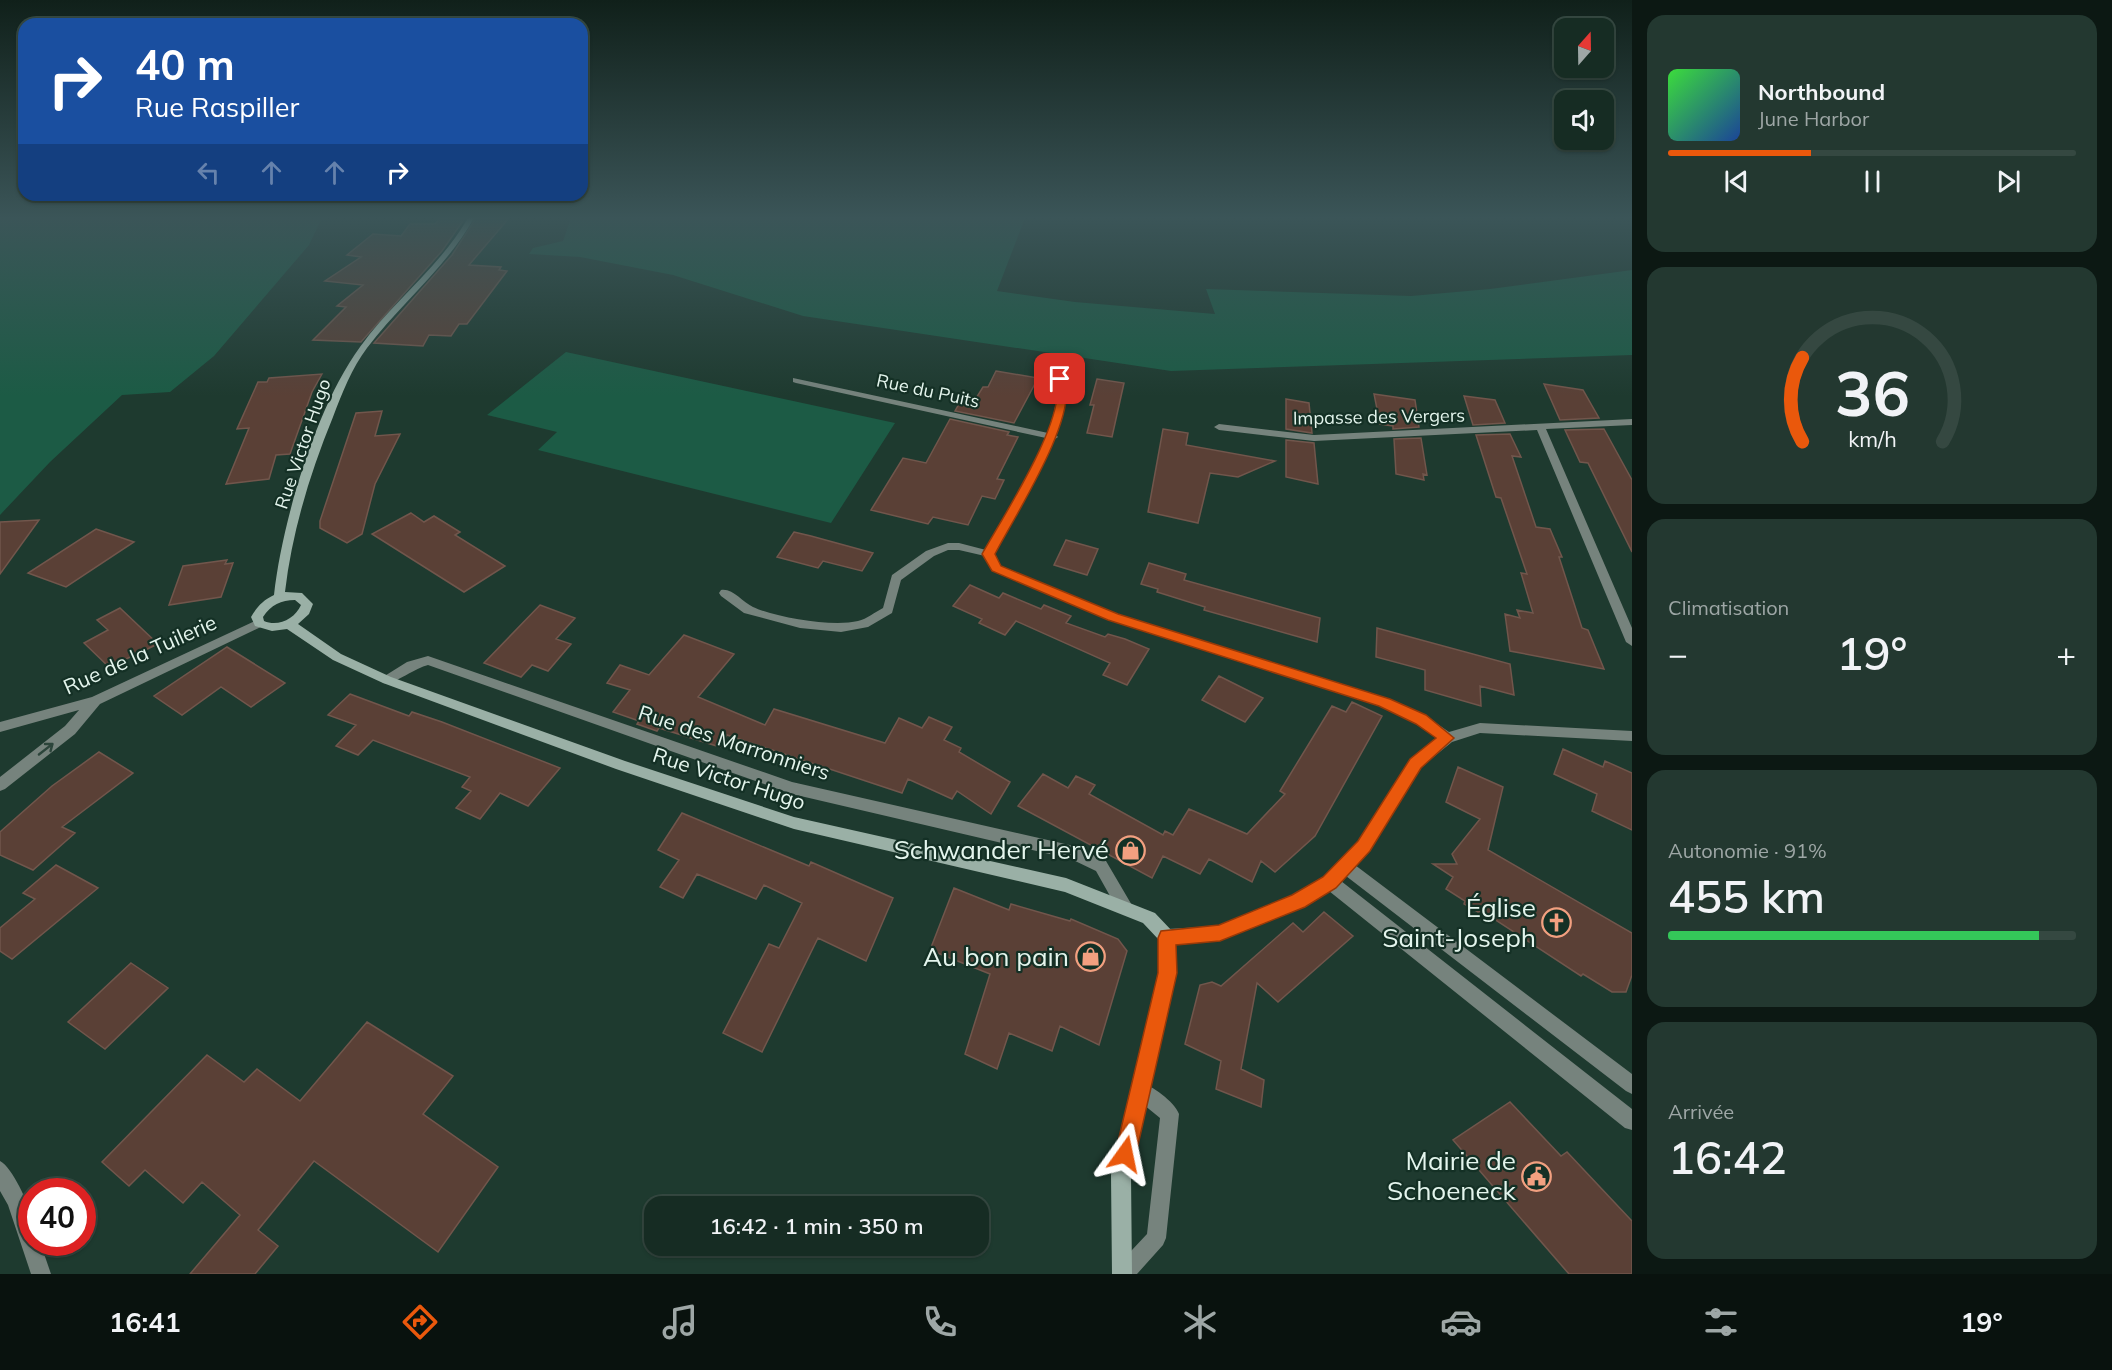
<!DOCTYPE html>
<html lang="fr">
<head>
<meta charset="utf-8">
<style>
	body { margin:0; font-family:Mulish,sans-serif; background:#233830; color:#f1f3f6; height:100vh; display:flex; flex-direction:column; font-size:22px; white-space:nowrap }
	* { box-sizing:border-box; margin:0 }
	p { font-size:20px; color:#9ea7a6 }
	.icon { flex:none; width:33px; height:33px; fill:none; stroke:currentColor; stroke-width:2; stroke-linecap:round; stroke-linejoin:round }
	.map { position:relative; flex:1; overflow:hidden }
	.drawer { display:flex; flex-direction:column; gap:15px; padding:15px; background:#0c1813; width:480px }
	.drawer>* { flex:none }
	.top-card { position:absolute; left:18px; top:18px; width:570px; height:183px; border-radius:18px; box-shadow:0 2px 4px #0004,0 0 0 2px #354841; background:#1a4fa0; color:#fff; overflow:hidden }
	.needle { width:39px; rotate:20deg }
	.tools { position:absolute; left:1554px; top:18px; display:grid; gap:12px }
	.tools a { display:grid; place-items:center; width:60px; height:60px; border-radius:12px; background:#162c23; box-shadow:0 2px 4px #0004,0 0 0 2px #354841; font-size:30px }
	.speed { position:absolute; left:18px; top:1178px; display:flex; gap:12px; font-size:30px; font-weight:700; text-align:center }
	.speed>* { display:grid; place-content:center; width:78px; height:78px; border-radius:50%; background:#162c23; box-shadow:0 2px 4px #0004,0 0 0 2px #354841; line-height:1 }
	.speed .limit { border:9px solid #d22; background:#fff; color:#111 }
	.pin { position:absolute; display:grid; place-items:center; width:51px; height:51px; color:#fff; margin:-26px; border-radius:12px; box-shadow:0 3px 9px #0006 }
	.me { position:absolute; width:66px; margin:-33px; rotate:12deg; stroke-linejoin:round; filter:drop-shadow(0 0 4px #0008) }
	.turn { display:flex; align-items:center; gap:21px; height:126px; padding:0 18px; font-size:27px }
	.turn .icon { width:78px; height:78px; stroke-width:2.5 }
	.turn b { display:block; font-size:42px; line-height:51px }
	.lanes { display:flex; align-items:center; height:57px; padding:0 18px; background:#0003; justify-content:center; gap:30px; direction:ltr }
	.lanes .off { opacity:.35 }
	.big { font-size:45px; font-weight:600; line-height:1.1 }
	.drawer .tile { flex:1; display:flex; flex-direction:column; justify-content:center; gap:9px; min-width:0; padding:0 21px; border-radius:18px; background:#233830 }
	.drawer .dial { align-items:center; gap:0 }
	.dial svg { height:156px; overflow:visible; fill:none; stroke:#354841; stroke-width:7; stroke-linecap:round; text-anchor:middle }
	.dial text { fill:#f1f3f6; stroke:none }
	.song { display:flex; align-items:center; gap:18px }
	.cover { width:72px; height:72px; border-radius:9px; background:linear-gradient(135deg,hsl(120 70% 55%),hsl(220 70% 35%)) }
	.played { height:6px; border-radius:3px; background:linear-gradient(90deg,#ea580c 35%,#354841 35%) }
	.keys { display:flex; justify-content:space-around; direction:ltr }
	.heat { display:flex; justify-content:space-between; align-items:center; font-size:33px; direction:ltr }
	.charge { height:9px; border-radius:4px; background:linear-gradient(90deg,#34c759 91%,#354841 0) }
	.trip { position:absolute; left:644px; top:1196px; width:345px; height:60px; border-radius:18px; background:#162c23; box-shadow:0 2px 4px #0004,0 0 0 2px #354841; font-weight:600; line-height:60px; text-align:center }
	.dock { display:flex; height:96px; justify-content:space-around; align-items:center; background:#09120e; color:#9ea7a6 }
	.dock .icon { width:42px; height:42px }
	.dock .active { color:#ea580c }
	.dock b { font-size:27px; color:#f1f3f6 }
	main { display:flex; flex:1; min-height:0 }
	.map>svg:first-child { display:block }
	.green { fill:#1c5b45 }
	.building { fill:#5a4036; stroke:#71564c; stroke-width:1.5 }
	.lines { fill:none; stroke-linecap:round; stroke-linejoin:round }
	.street { fill:#76837d; fill-rule:evenodd }
	.secondary { fill:#9ab0a6; fill-rule:evenodd }
	.oneway { stroke:#2c453b }
	.route { fill:#ea580c; stroke:#983908; stroke-width:1.5 }
	.labels { text-anchor:middle; stroke-width:4.5; stroke-linejoin:round; paint-order:stroke }
	.far-street-label { font-size:18px; fill:#e4f5ed; stroke:#143025 }
	.street-label { font-size:21px; fill:#e4f5ed; stroke:#143025 }
	.near-poi-label { font-size:26px; fill:#e4f5ed; stroke:#143025; text-anchor:end }
</style>
</head>
<body>
<main>
<div class="map">
<svg width="1632" height="1274" viewBox="0 0 1632 1274">
	<rect width="100%" height="100%" fill="#1e3a2f"/>
	<path class="green" d="M 0,218 L 322,218 L 309,245 L 214,356 L 170,392 L 122,395 L 50,462 L 0,515 Z
		M 571,218 L 1025,218 L 997,291 L 1075,302 L 1215,314 L 1206,289 L 1411,296 L 1490,289 L 1632,270 L 1632,355 L 1171,371 L 803,316 L 673,275 L 580,257 L 529,254 L 533,248 L 563,241 Z
		M 566,352 L 895,423 L 831,523 L 538,450 L 557,432 L 487,415 Z"/>
	<path class="building" d="M 440,218 L 465,218 L 442,251 L 361,342 L 313,340 L 346,307 L 337,306 L 363,285 L 325,281 L 361,257 L 347,255 L 373,234 L 401,236 L 410,224 L 435,224 Z
		M 476,218 L 509,218 L 469,265 L 501,267 L 499,270 L 507,271 L 467,324 L 459,324 L 451,336 L 429,335 L 423,346 L 374,343 L 452,255 Z
		M 996,371 L 1038,378 L 1014,423 L 955,411 L 963,397 L 975,400 L 983,387 L 988,387 Z
		M 322,374 L 312,392 L 290,454 L 276,455 L 269,479 L 226,484 L 249,428 L 237,429 L 258,382 L 267,382 L 269,378 Z
		M 1097,379 L 1124,383 L 1112,437 L 1087,433 L 1094,405 L 1090,405 Z
		M 1544,384 L 1583,390 L 1599,418 L 1560,420 Z
		M 1374,394 L 1415,400 L 1419,427 L 1393,429 L 1393,426 L 1380,424 Z
		M 1464,396 L 1495,400 L 1505,423 L 1473,425 Z
		M 1286,399 L 1309,403 L 1312,433 L 1286,429 Z
		M 382,411 L 375,436 L 400,434 L 375,484 L 362,534 L 347,543 L 320,528 L 320,521 L 356,413 Z
		M 950,419 L 1009,432 L 1007,435 L 1018,437 L 997,479 L 1004,480 L 995,499 L 982,496 L 968,525 L 933,517 L 928,524 L 871,510 L 903,458 L 926,463 Z
		M 1163,429 L 1188,433 L 1186,445 L 1275,461 L 1238,477 L 1210,473 L 1198,523 L 1148,512 Z
		M 1604,429 L 1632,480 L 1632,552 L 1588,463 L 1580,462 L 1565,430 Z
		M 1510,434 L 1521,457 L 1512,456 L 1536,527 L 1550,529 L 1562,557 L 1559,557 L 1582,628 L 1588,630 L 1604,669 L 1510,651 L 1505,614 L 1520,618 L 1517,610 L 1533,613 L 1521,573 L 1527,574 L 1501,498 L 1496,497 L 1476,435 Z
		M 1421,438 L 1427,475 L 1423,474 L 1424,480 L 1396,474 L 1394,439 Z
		M 1286,440 L 1314,443 L 1318,484 L 1286,477 Z
		M 411,513 L 424,522 L 434,516 L 460,532 L 455,535 L 505,566 L 464,592 L 372,534 Z
		M 39,520 L 0,574 L 0,522 Z
		M 96,529 L 134,542 L 66,587 L 28,573 Z
		M 794,532 L 811,536 L 873,553 L 862,571 L 823,561 L 818,568 L 777,557 Z
		M 1066,540 L 1098,549 L 1087,575 L 1054,565 Z
		M 227,560 L 225,564 L 233,563 L 221,597 L 169,605 L 183,566 Z
		M 1149,563 L 1186,574 L 1184,580 L 1320,618 L 1317,642 L 1204,610 L 1205,607 L 1157,592 L 1158,589 L 1141,584 Z
		M 970,585 L 999,598 L 1003,593 L 1041,609 L 1044,605 L 1071,616 L 1066,623 L 1105,637 L 1108,634 L 1125,639 L 1149,649 L 1127,685 L 1103,675 L 1110,663 L 1016,621 L 1005,635 L 979,623 L 982,619 L 953,606 Z
		M 540,605 L 575,618 L 556,639 L 571,644 L 548,671 L 532,665 L 521,677 L 484,663 Z
		M 120,608 L 158,644 L 109,667 L 84,643 L 108,630 L 97,620 Z
		M 1377,628 L 1510,664 L 1514,695 L 1480,686 L 1481,706 L 1425,690 L 1425,670 L 1376,657 Z
		M 684,635 L 734,654 L 698,697 L 765,725 L 774,709 L 885,743 L 899,718 L 922,728 L 929,717 L 952,727 L 944,740 L 961,748 L 959,752 L 1010,782 L 991,814 L 957,791 L 952,799 L 908,779 L 902,793 L 727,735 L 720,747 L 659,728 L 657,731 L 637,724 L 639,721 L 613,712 L 630,690 L 607,683 L 620,665 L 649,675 Z
		M 227,647 L 285,683 L 251,707 L 221,687 L 182,715 L 154,696 Z
		M 1219,676 L 1263,698 L 1245,722 L 1202,700 Z
		M 350,694 L 409,716 L 412,712 L 442,722 L 560,768 L 528,806 L 500,793 L 480,819 L 456,808 L 471,791 L 462,787 L 470,777 L 373,740 L 358,755 L 336,746 L 356,725 L 328,715 Z
		M 1352,702 L 1382,716 L 1315,836 L 1275,872 L 1261,861 L 1252,882 L 1209,859 L 1200,874 L 1163,856 L 1152,878 L 1018,806 L 1043,774 L 1068,788 L 1076,776 L 1095,785 L 1089,794 L 1163,835 L 1165,831 L 1173,835 L 1189,809 L 1247,834 L 1285,794 L 1280,791 L 1332,706 L 1346,712 Z
		M 1563,749 L 1603,767 L 1605,761 L 1632,773 L 1632,830 L 1592,811 L 1597,794 L 1554,774 Z
		M 99,752 L 133,773 L 62,827 L 75,833 L 33,870 L 0,855 L 0,832 L 52,786 Z
		M 1458,767 L 1503,787 L 1488,850 L 1632,933 L 1632,975 L 1626,992 L 1612,992 L 1583,974 L 1581,976 L 1482,911 L 1478,912 L 1464,904 L 1465,901 L 1446,889 L 1453,877 L 1433,864 L 1457,864 L 1452,854 L 1480,819 L 1446,802 Z
		M 682,813 L 809,866 L 811,862 L 893,898 L 866,961 L 818,938 L 762,1052 L 723,1033 L 769,944 L 779,948 L 802,903 L 764,885 L 756,899 L 697,874 L 683,898 L 660,887 L 679,860 L 658,850 Z
		M 56,865 L 98,888 L 12,959 L 0,951 L 0,928 L 35,899 L 23,893 Z
		M 954,888 L 1009,910 L 1011,904 L 1070,921 L 1071,919 L 1118,939 L 1127,951 L 1099,1045 L 1060,1026 L 1052,1051 L 1009,1033 L 997,1069 L 965,1054 L 990,974 L 930,950 Z
		M 1324,912 L 1353,936 L 1278,1002 L 1257,983 L 1241,1069 L 1264,1080 L 1261,1107 L 1216,1089 L 1221,1061 L 1185,1044 L 1200,985 L 1212,982 L 1221,986 L 1293,923 L 1303,932 Z
		M 131,963 L 168,988 L 105,1049 L 68,1022 Z
		M 367,1022 L 453,1076 L 423,1114 L 498,1167 L 438,1252 L 314,1161 L 258,1230 L 278,1246 L 255,1274 L 190,1274 L 240,1215 L 202,1182 L 183,1203 L 145,1170 L 129,1186 L 102,1162 L 207,1055 L 244,1082 L 257,1069 L 300,1101 Z
		M 1510,1102 L 1561,1156 L 1567,1152 L 1632,1221 L 1632,1274 L 1569,1274 L 1453,1140 Z"/>
	<g class="lines">
		<path class="street" d="M 1060,376 L 1064,379 C 1067,399 1063,416 1056,435 L 1058,437 L 1055,439 L 1029,492 L 994,554 L 1001,566 L 1117,614 L 1390,699 L 1426,716 L 1449,732 L 1480,723 L 1632,731 L 1632,741 L 1480,733 L 1452,742 L 1420,768 L 1369,851 L 1355,865 L 1632,1074 L 1632,1094 L 1626,1091 L 1346,876 L 1341,881 L 1632,1109 L 1632,1130 L 1625,1128 L 1329,891 L 1303,906 L 1220,940 L 1167,945 L 1161,942 L 1159,937 L 1161,932 L 1167,929 L 1220,926 L 1293,896 L 1325,877 L 1359,841 L 1410,760 L 1437,738 L 1416,724 L 1380,705 L 1109,620 L 993,571 L 985,556 L 959,550 L 948,550 L 934,556 L 901,580 L 892,613 L 868,627 L 841,632 L 800,628 L 744,613 L 721,596 L 719,593 L 721,590 C 733,588 742,602 753,607 C 777,618 833,627 858,621 C 867,619 875,612 883,608 L 892,575 L 926,551 L 948,543 L 959,543 L 986,550 L 1019,492 L 1046,438 L 796,383 L 793,382 L 793,378 L 1048,433 C 1054,414 1058,399 1056,379 Z
			M 1632,419 L 1632,425 L 1546,429 L 1632,628 L 1632,646 L 1626,642 L 1537,430 L 1314,441 L 1219,430 L 1214,427 L 1219,424 L 1314,435 Z
			M 259,619 L 263,620 L 265,623 L 263,626 L 100,704 L 75,734 L 5,789 L 0,791 L 0,777 L 65,726 L 79,710 L 0,732 L 0,722 L 92,697 Z
			M 428,656 L 792,782 L 1074,846 L 1106,861 L 1133,907 L 1131,912 L 1125,914 L 1119,912 L 1096,871 L 1071,859 L 792,794 L 428,665 C 415,668 392,686 383,683 L 381,680 L 383,677 L 407,662 Z
			M 1139,1081 C 1152,1086 1174,1101 1179,1114 L 1166,1238 L 1163,1245 L 1137,1274 L 1113,1274 L 1116,1267 L 1147,1234 L 1160,1118 L 1133,1096 L 1130,1090 L 1133,1084 Z
			M 0,1161 C 12,1167 29,1204 32,1218 C 33,1226 32,1234 32,1242 L 40,1242 L 51,1274 L 31,1274 L 8,1205 L 0,1191 Z"/>
		<path class="secondary" d="M 468,218 L 474,218 C 446,268 401,303 367,348 C 352,368 342,393 333,417 C 310,473 292,532 285,592 L 302,593 L 313,604 L 309,614 L 298,624 L 341,654 L 391,677 L 625,761 L 794,817 L 1066,878 L 1155,913 L 1173,932 L 1175,937 L 1176,973 L 1131,1175 L 1132,1274 L 1112,1274 L 1111,1175 L 1160,973 L 1159,940 L 1143,923 L 1065,892 L 794,829 L 616,769 L 383,683 L 333,660 L 287,629 L 272,631 L 255,626 L 251,617 C 257,607 263,600 274,595 C 282,522 316,407 360,347 C 393,301 439,268 468,218 ZM 295,600 L 301,605 C 295,619 278,627 264,621 L 263,617 C 271,605 281,600 295,600 Z"/>
	</g>
	<defs><path id="oneway-shaft" d="M-6 0H5M1.5-3L5.5 0L1.5 3" fill="none" stroke-width="1.6" stroke-linecap="round" stroke-linejoin="round" transform="scale(1.5)"/></defs>
	<use class="oneway" href="#oneway-shaft" transform="translate(46 749) rotate(-38)"/>
	<linearGradient id="sky" x2="0" y2="1"><stop stop-color="#10201a"/><stop offset="0.55" stop-color="#3b5558"/><stop offset="1" stop-color="#3b5558" stop-opacity="0"/></linearGradient>
	<rect width="1632" height="396" fill="url(#sky)"/>
	<path class="route" d="M 1060,376 L 1063,377 C 1083,411 1013,519 995,554 L 1001,566 L 1118,614 L 1390,699 L 1426,715 L 1454,738 L 1421,768 L 1370,851 L 1336,888 L 1305,907 L 1220,941 L 1176,945 L 1177,973 L 1136,1154 L 1133,1162 L 1125,1165 L 1118,1162 L 1115,1154 L 1158,973 L 1158,938 L 1161,931 L 1219,925 L 1292,895 L 1323,877 L 1358,841 L 1410,759 L 1436,738 L 1416,724 L 1379,706 L 1108,620 L 992,571 L 982,554 C 1001,520 1071,413 1055,379 Z"/>
	<defs>
		<symbol id="shop-ring" viewBox="-11 -11 22 22"><circle r="9.5" fill="#143025" stroke="#f2a080" stroke-width="1.5"/><path d="M-5-2.5h2.3a2.7 3.5 0 0 1 5.4 0H5L5.5 6h-11ZM-1.5-2.5h3a1.5 2.3 0 0 0-3 0Z" fill="#f2a080"/></symbol>
		<symbol id="church-ring" viewBox="-11 -11 22 22"><circle r="9.5" fill="#143025" stroke="#f2a080" stroke-width="1.5"/><path d="M-1.2-6h2.4v3.5h3.3v2.4h-3.3V6h-2.4V-.1h-3.3v-2.4h3.3Z" fill="#f2a080"/></symbol>
		<symbol id="civic-ring" viewBox="-11 -11 22 22"><circle r="9.5" fill="#143025" stroke="#f2a080" stroke-width="1.5"/><path d="M-.6-6.5H3V-4.5H.6V-3L4-1V1h2V6H-6V1h2V-1L-.6-3ZM-1.2 2.5V6h2.4V2.5Z" fill="#f2a080"/></symbol>
	</defs>
	<g fill-rule="evenodd">
		<use href="#shop-ring" x="1114" y="834" width="33" height="33"/>
		<use href="#church-ring" x="1540" y="906" width="33" height="33"/>
		<use href="#shop-ring" x="1074" y="940" width="33" height="33"/>
		<use href="#civic-ring" x="1520" y="1160" width="33" height="33"/>
	</g>
	<g class="labels">
		<g class="far-street-label">
			<text transform="translate(928 391) rotate(12)" y="6">Rue du Puits</text>
			<text transform="translate(1379 417) rotate(-1)" y="6">Impasse des Vergers</text>
			<text transform="translate(303 444) rotate(-71)" y="6">Rue Victor Hugo</text>
		</g>
		<g class="street-label">
			<text transform="translate(140 655) rotate(-24)" y="7">Rue de la Tuilerie</text>
			<text transform="translate(734 743) rotate(18)" y="7">Rue des Marronniers</text>
			<text transform="translate(729 779) rotate(18)" y="7">Rue Victor Hugo</text>
		</g>
		<g class="near-poi-label">
			<text x="1109" y="859">Schwander Hervé</text>
			<text x="1536" y="917">Église<tspan x="1536" dy="30">Saint-Joseph</tspan></text>
			<text x="1069" y="966">Au bon pain</text>
			<text x="1516" y="1170">Mairie de<tspan x="1516" dy="30">Schoeneck</tspan></text>
		</g>
	</g>
</svg>
<div class="tools">
<a><svg class="needle" viewBox="-14 -14 28 28"><path d="M0-13l5 13h-10z" fill="#e53935"/><path d="M0 13l5-13h-10z" fill="#9ea7a6"/></svg></a>
<a><svg class="icon" aria-label="sound" viewBox="0 0 24 24"><path d="M4 9h4l5-4v14l-5-4H4zM17 9q2 3 0 6"/></svg></a>
</div>
<div class="speed"><div class="limit">40</div></div>
<div class="pin" style="left:1060px;top:379px;background:#d93025"><svg class="icon" aria-label="arrive" viewBox="0 0 24 24"><path d="M6 21V4h12l-3 4 3 4H6"/></svg></div>
<svg class="me" style="left:1125px;top:1154px" viewBox="-20 -20 40 40"><path d="M0-17L14 15 0 8-14 15z" fill="#ea580c" stroke="#fff" stroke-width="4"/></svg>
<div class="trip">16:42 · 1 min · 350 m</div>
<div class="top-card">
<div class="turn"><svg class="icon" aria-label="right" viewBox="0 0 24 24"><path d="M7 20v-9h11M14 6l5 5-5 5"/></svg><div><b>40 m</b>Rue Raspiller</div></div>
<div class="lanes"><svg class="icon off" aria-label="left" viewBox="0 0 24 24"><path d="M17 20v-9H6M10 6l-5 5 5 5"/></svg><svg class="icon off" aria-label="ahead" viewBox="0 0 24 24"><path d="M12 20V5M6 11l6-6 6 6"/></svg><svg class="icon off" aria-label="ahead" viewBox="0 0 24 24"><path d="M12 20V5M6 11l6-6 6 6"/></svg><svg class="icon" aria-label="right" viewBox="0 0 24 24"><path d="M7 20v-9h11M14 6l5 5-5 5"/></svg></div>
</div>
</div>
<section class="drawer">
<div class="tile">
<div class="song"><i class="cover"></i><div><b>Northbound</b><p>June Harbor</p></div></div>
<div class="played"></div>
<div class="keys"><svg class="icon" aria-label="previous" viewBox="0 0 24 24"><path d="M18 5L8 12l10 7zM5 5v14"/></svg><svg class="icon" aria-label="pause" viewBox="0 0 24 24"><path d="M8 5v14M16 5v14"/></svg><svg class="icon" aria-label="next" viewBox="0 0 24 24"><path d="M6 5l10 7-10 7zM19 5v14"/></svg></div>
</div>
<div class="tile dial"><svg viewBox="0 0 100 80">
<path d="M14 69A42 42 0 1 1 86 69"/>
<path d="M14 69A42 42 0 0 1 14 26" stroke="#ea580c"/>
<text x="50" y="56" font-size="32" font-weight="700">36</text>
<text x="50" y="72" font-size="11">km/h</text>
</svg></div>
<div class="tile"><p>Climatisation</p>
<div class="heat"><a>−</a><b class="big">19°</b><a>+</a></div>
</div>
<div class="tile"><p>Autonomie · 91%</p><b class="big">455 km</b><div class="charge"></div></div>
<div class="tile"><p>Arrivée</p><b class="big">16:42</b></div>
</section>
</main>
<nav class="dock">
<b>16:41</b>
<svg class="icon active" aria-label="directions" viewBox="0 0 24 24"><path d="M12 3l9 9-9 9-9-9zM9 14v-3h6M13 9l2 2-2 2"/></svg>
<svg class="icon" aria-label="music" viewBox="0 0 24 24"><path d="M9 18V5l10-2v13"/><circle cx="6" cy="18" r="3"/><circle cx="16" cy="16" r="3"/></svg>
<svg class="icon" aria-label="phone" viewBox="0 0 24 24"><path d="M5 4h4l2 5-3 2q2 4 5 5l2-3 5 2v4C11 20 4 13 5 4z"/></svg>
<svg class="icon" aria-label="climate" viewBox="0 0 24 24"><path d="M12 3v18M4 7l16 10M4 17L20 7"/></svg>
<svg class="icon" aria-label="car" viewBox="0 0 24 24"><path d="M5 17H2v-5l4-1 3-4h7l3 4 3 1v5h-3M9 17h6M6 11h13"/><circle cx="7" cy="17" r="2"/><circle cx="17" cy="17" r="2"/></svg>
<svg class="icon" aria-label="filters" viewBox="0 0 24 24"><path d="M4 7h16M4 17h16"/><circle cx="9" cy="7" r="2"/><circle cx="15" cy="17" r="2"/></svg>
<b>19°</b>
</nav>
</body>
</html>
